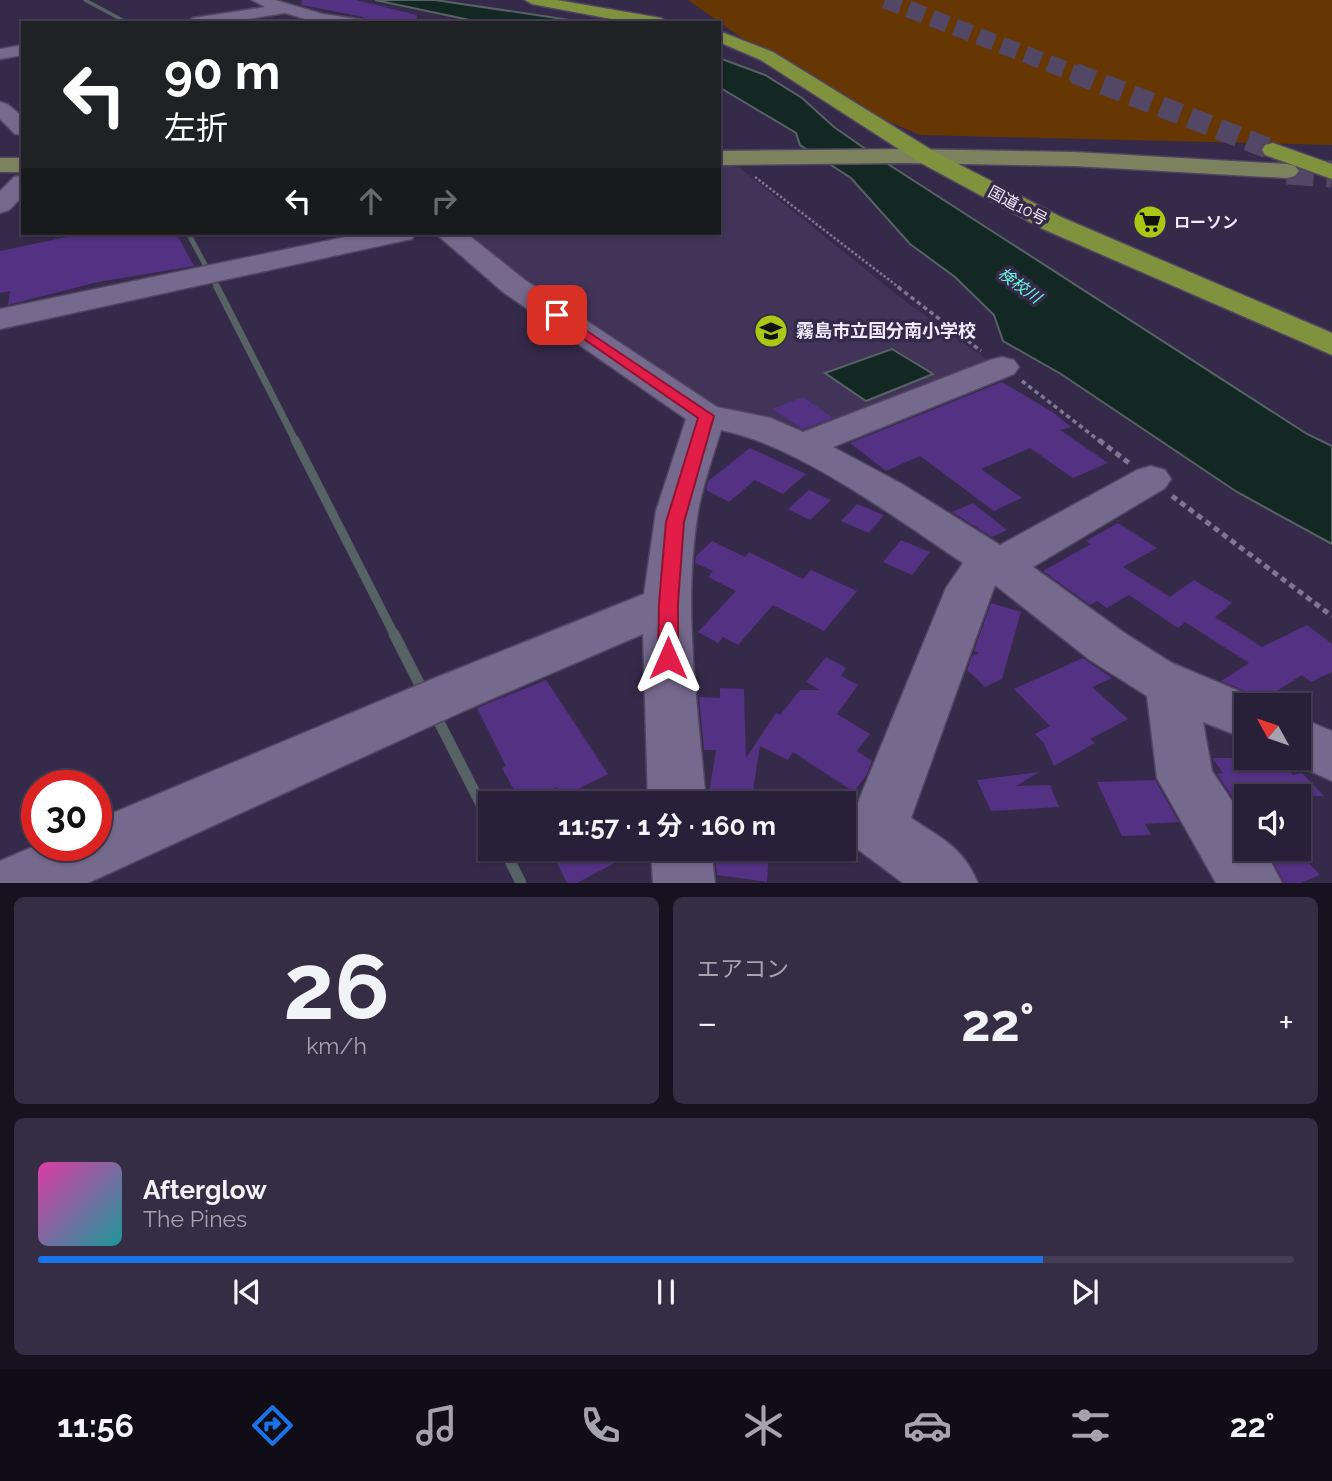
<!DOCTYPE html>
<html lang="ja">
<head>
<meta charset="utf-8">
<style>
	body { margin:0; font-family:Raleway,"Noto Sans JP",sans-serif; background:#342d43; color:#f1f3f6; height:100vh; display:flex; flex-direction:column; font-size:26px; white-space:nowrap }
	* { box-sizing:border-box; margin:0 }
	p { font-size:23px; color:#a5a3ae }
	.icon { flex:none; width:38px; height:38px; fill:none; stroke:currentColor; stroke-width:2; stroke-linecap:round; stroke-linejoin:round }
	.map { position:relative; height:883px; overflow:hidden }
	.sheet { display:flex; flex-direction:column; gap:14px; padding:14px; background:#16121f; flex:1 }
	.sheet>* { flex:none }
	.banner { position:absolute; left:21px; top:21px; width:700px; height:214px; border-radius:0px; box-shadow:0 2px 5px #0004,0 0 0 2px #443e53; background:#202124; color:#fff; overflow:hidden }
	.needle { width:46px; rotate:310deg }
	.buttons { position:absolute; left:1234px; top:693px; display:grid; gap:14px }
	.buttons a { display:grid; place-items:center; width:77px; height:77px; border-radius:0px; background:#282038; box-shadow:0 2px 5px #0004,0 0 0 2px #443e53; font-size:35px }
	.speed { position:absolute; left:21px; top:770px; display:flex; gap:14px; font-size:35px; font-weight:700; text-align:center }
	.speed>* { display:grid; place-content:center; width:91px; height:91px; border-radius:50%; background:#282038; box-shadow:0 2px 5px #0004,0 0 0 2px #443e53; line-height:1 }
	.speed .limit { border:10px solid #d22; background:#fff; color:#111 }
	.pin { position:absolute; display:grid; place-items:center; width:60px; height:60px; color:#fff; margin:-30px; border-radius:14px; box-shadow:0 4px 10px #0006 }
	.me { position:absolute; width:77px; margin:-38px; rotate:0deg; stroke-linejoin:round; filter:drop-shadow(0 0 5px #0008) }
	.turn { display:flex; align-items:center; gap:24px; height:147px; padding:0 28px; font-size:32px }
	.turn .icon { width:91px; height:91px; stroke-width:2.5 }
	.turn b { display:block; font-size:49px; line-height:60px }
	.lanes { display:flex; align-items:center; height:66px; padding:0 28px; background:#0003; justify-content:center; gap:35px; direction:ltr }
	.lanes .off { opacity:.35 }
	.big { font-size:52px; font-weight:700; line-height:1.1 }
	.sheet .card { flex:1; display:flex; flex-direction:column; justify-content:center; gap:10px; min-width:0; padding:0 24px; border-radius:10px; background:#342d43 }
	.sheet .dial { align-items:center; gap:0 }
	.dial b { font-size:91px; line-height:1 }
	.song { display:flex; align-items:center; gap:21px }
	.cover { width:84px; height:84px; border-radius:10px; background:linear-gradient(135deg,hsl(320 70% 55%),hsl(180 70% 35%)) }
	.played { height:7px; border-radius:4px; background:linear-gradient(90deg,#1a73e8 80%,#443e53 80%) }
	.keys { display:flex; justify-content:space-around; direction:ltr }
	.heat { display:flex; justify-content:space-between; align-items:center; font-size:38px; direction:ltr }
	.sheet .tiles { flex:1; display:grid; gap:14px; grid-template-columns:1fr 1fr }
	.card:last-child { grid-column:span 2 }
	.trip { position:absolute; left:478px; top:791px; width:378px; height:70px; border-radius:0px; background:#282038; box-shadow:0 2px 5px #0004,0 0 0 2px #443e53; font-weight:700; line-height:70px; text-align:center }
	.menu { display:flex; height:112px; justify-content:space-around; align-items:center; background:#100d16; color:#a5a3ae }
	.menu .icon { width:49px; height:49px }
	.menu .selected { color:#1a73e8 }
	.menu b { font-size:32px; color:#f1f3f6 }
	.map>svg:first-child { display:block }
	.built { fill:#423459 }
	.green { fill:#663703 }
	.water { fill:#132723; stroke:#566264; stroke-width:2 }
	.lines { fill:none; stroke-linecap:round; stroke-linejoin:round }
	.stream-far4 { stroke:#566264; stroke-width:3.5 }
	.stream-far3 { stroke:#566264; stroke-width:5 }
	.stream-far2 { stroke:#566264; stroke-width:7 }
	.stream-far1 { stroke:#566264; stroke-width:9 }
	.stream { stroke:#566264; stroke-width:11 }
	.building { fill:#533183 }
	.major-tunnel { stroke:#524765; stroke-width:27; stroke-dasharray:27 13; stroke-linecap:butt }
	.highway-tunnel-far1 { stroke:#524765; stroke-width:17; stroke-dasharray:17 8; stroke-linecap:butt }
	.highway-tunnel { stroke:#524765; stroke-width:21; stroke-dasharray:21 10; stroke-linecap:butt }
	.minor-casing { stroke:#504661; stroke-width:3 }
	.major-casing { stroke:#504661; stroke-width:3 }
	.highway-casing { stroke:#504661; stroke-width:3 }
	.path-far3 { stroke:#7f7690; stroke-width:2; stroke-dasharray:2.5 2; stroke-linecap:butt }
	.path-far2 { stroke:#7f7690; stroke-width:2.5; stroke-dasharray:2.5 2; stroke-linecap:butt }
	.path-far1 { stroke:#7f7690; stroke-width:3.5; stroke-dasharray:4.5 3.5; stroke-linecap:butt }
	.path { stroke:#7f7690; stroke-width:5; stroke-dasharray:6 4.5; stroke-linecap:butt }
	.minor { fill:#75698d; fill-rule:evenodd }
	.major { fill:#7c825e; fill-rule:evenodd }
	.highway { fill:#80923e; fill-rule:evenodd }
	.route { fill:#e11d48; stroke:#92132f; stroke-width:2 }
	.labels { text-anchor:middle; stroke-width:7; stroke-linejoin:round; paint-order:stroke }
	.far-street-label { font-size:16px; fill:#f1ecfd; stroke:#362a4a }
	.far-poi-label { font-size:16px; font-weight:bold; fill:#f1ecfd; stroke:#362a4a; text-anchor:start }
	.far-water-label { font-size:16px; font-style:italic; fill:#69fae1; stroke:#362a4a }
	.poi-label { font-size:18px; font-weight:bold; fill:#f1ecfd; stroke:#362a4a; text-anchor:start }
</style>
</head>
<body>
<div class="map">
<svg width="1332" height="883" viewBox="0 0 1332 883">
	<rect width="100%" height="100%" fill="#362a4a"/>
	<path class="built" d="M 719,163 L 740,168 L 897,295 L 997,367 L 810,438 L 704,406 L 509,272 L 462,233 L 719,233 Z"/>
	<path class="green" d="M 688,0 L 1332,0 L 1332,145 L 920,135 L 870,114 L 767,56 Z"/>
	<path class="water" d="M 375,0 L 435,0 L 590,23 L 484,23 Z
		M 719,58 L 765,75 L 802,98 L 834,127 L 877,157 L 1307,434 L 1332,446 L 1332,544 L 1237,492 L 1061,374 L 1003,341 L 994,315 L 955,277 L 910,244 L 851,178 L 800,145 L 796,133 L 719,87 Z
		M 892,349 L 933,374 L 866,401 L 825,373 Z"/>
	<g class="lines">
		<path class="stream-far4" d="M 85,0 L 128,23"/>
		<path class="stream-far3" d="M 188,233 L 209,272
			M 212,278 L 218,289"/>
		<path class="stream-far2" d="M 217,287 L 296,442"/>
		<path class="stream-far1" d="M 295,440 L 395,636"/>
		<path class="stream" d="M 394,634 L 424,693
			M 435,714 L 490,822
			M 504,849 L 521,883"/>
	</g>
	<path class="building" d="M 302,0 L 356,0 L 417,15 L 416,23 L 367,23 L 363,17 L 301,5 Z
		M 86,233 L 176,233 L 194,266 L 98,282 L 8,305 L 10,291 L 0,293 L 0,251 Z
		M 1002,382 L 1054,413 L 1071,427 L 1060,430 L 1108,463 L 1073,478 L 1030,448 L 981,469 L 1022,498 L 994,511 L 920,456 L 886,471 L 850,443 Z
		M 803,397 L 833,418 L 803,429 L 772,409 Z
		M 750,448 L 759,452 L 806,474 L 783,494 L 755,480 L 729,502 L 706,490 L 708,481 Z
		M 809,490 L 831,500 L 810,520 L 788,509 Z
		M 973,503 L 1007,530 L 992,537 L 952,512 Z
		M 857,504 L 884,515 L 869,533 L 841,521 Z
		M 1118,523 L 1157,548 L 1123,567 L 1170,597 L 1194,580 L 1232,603 L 1215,617 L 1262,647 L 1307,625 L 1332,644 L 1332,672 L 1311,682 L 1302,675 L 1264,699 L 1221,681 L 1249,663 L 1185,622 L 1178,628 L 1129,595 L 1107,608 L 1097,601 L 1090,605 L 1043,571 L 1091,544 L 1086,541 Z
		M 901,540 L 930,552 L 912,575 L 883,562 Z
		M 712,541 L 745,557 L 749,552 L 803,579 L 811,570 L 857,591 L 824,631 L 773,605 L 738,645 L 723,637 L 718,643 L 698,632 L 736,591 L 708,577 L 713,571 L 695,563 L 696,556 Z
		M 991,603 L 1021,612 L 1002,679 L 985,687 L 967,670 L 972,656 L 979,653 L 974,651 Z
		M 826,657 L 846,668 L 841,676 L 858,685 L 837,714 L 870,734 L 857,751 L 872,761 L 867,774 L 854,792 L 793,752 L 788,760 L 760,746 L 751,803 L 708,799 L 716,750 L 704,750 L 699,697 L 720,698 L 720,688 L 744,689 L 746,758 L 776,713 L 780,715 L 800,690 L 820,690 L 806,682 Z
		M 1083,658 L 1112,678 L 1092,687 L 1128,719 L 1090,739 L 1095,743 L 1054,766 L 1043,742 L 1035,734 L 1050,726 L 1014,689 Z
		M 546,680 L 608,774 L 562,797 L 557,787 L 521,803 L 502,768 L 506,766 L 477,708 Z
		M 1212,758 L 1277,758 L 1293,775 L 1302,773 L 1324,796 L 1246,796 L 1246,817 L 1217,774 L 1223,773 Z
		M 1039,772 L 1016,786 L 1050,785 L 1059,807 L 991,811 L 977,780 Z
		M 1155,780 L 1179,822 L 1145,824 L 1151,835 L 1122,836 L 1097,782 Z
		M 550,849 L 641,849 L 577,883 L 567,883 Z
		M 714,849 L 769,849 L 767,882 L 717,875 Z
		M 1297,850 L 1320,875 L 1301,883 L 1284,883 L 1272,859 Z"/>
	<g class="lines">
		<path class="major-tunnel" d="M 1287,171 L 1332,174"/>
		<path class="highway-tunnel-far1" d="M 885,0 L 1079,75"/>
		<path class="highway-tunnel" d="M 1074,73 L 1273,150"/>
		<defs>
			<path id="minor" d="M 252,0 L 275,0 L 323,14 L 363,20 L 365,23 L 318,23 L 285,13 L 223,23 L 185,23 L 193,18 L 265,7 Z
				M 23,45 L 23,55 L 0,59 L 0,49 Z
				M 0,102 L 7,104 L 23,117 L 23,135 L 15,134 L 0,119 Z
				M 23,175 L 23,196 L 9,210 L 0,213 L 0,191 L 14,177 Z
				M 364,233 L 416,233 L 412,239 L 402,241 L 0,329 L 0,309 Z
				M 435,233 L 466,233 L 525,280 L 717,407 L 771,418 L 803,432 L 990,360 L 1002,357 L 1014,360 L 1019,367 L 1014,374 L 833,447 L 902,484 L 1000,545 L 1137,470 L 1151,466 L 1165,470 L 1171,479 L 1165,488 L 1033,567 L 1126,634 L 1172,663 L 1265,702 L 1267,705 L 1246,705 L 1246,739 L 1203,722 L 1212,771 L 1246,822 L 1246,849 L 1264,849 L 1282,883 L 1216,883 L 1157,778 L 1147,696 L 1090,660 L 995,585 L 911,818 C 942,839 962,846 978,883 L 903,883 L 856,848 L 847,829 L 946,588 L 963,563 C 895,518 800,446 721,430 C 713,457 703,484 698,512 C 682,609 698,706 706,803 L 648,803 L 643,634 L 466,710 L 88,883 L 0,883 L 0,861 L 37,845 L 96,845 L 96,820 L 430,680 L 644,594 L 656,511 L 686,419 L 503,292 Z
				M 1298,717 L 1332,731 L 1332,781 L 1282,758 L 1298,758 Z
				M 651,849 L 711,849 L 715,883 L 653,883 Z"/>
			<path id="major" d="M 904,149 L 1074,152 L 1287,164 L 1295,166 L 1299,171 L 1295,176 L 1287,178 L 1074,166 L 904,163 L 719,165 L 719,151 Z
				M 0,158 L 23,158 L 23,172 L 0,172 Z"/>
			<path id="highway" d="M 525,0 L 557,0 L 661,18 L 669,23 L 633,23 L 532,4 Z
				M 719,31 L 773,52 L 935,152 L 1061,217 L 1332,333 L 1332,355 L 1043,229 L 919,162 L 761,60 L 719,42 Z
				M 1273,143 L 1332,164 L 1332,179 L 1265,155 L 1262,150 L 1265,145 Z"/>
		</defs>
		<use href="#minor" class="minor-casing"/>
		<use href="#major" class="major-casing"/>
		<use href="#highway" class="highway-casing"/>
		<path class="path-far3" d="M 375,22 L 388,23"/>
		<path class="path-far2" d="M 755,177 L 901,289"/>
		<path class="path-far1" d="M 898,287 L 981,351
			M 1022,381 L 1101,442"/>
		<path class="path" d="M 1099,440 L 1129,463
			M 1172,496 L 1332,616"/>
		<use href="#minor" class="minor"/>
		<use href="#major" class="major"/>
		<use href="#highway" class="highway"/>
	</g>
	<path class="route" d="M 557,311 L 714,416 L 684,522 L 678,603 L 678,658 L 675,664 L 668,666 L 661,664 L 658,658 L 659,603 L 666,522 L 698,418 L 552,317 L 550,315 Z"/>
	<defs>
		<symbol id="supermarket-disc" viewBox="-11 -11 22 22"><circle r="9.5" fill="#abc716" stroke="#362a4a"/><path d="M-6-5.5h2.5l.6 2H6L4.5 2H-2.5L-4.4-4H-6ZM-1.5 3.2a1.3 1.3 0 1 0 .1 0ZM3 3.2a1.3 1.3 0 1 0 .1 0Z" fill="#111"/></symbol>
		<symbol id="school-disc" viewBox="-11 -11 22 22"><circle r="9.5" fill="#abc716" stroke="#362a4a"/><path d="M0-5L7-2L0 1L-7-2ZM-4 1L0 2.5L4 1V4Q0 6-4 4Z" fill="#111"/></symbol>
	</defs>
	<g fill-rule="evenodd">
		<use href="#supermarket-disc" x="1131" y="203" width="38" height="38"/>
		<use href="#school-disc" x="752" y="312" width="38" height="38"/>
	</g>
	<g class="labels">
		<g class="far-street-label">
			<text transform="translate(1018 205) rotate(28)" y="6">国道10号</text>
		</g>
		<g class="far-poi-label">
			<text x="1174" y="228">ローソン</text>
		</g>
		<g class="far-water-label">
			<text transform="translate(1020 285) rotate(36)" y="6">検校川</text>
		</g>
		<g class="poi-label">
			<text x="796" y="337">霧島市立国分南小学校</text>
		</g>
	</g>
</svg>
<div class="buttons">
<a><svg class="needle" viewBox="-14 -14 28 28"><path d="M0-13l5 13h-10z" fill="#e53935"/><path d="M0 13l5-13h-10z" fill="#a5a3ae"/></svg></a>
<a><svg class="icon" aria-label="sound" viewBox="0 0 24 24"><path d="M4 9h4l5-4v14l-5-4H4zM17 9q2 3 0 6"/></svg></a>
</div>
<div class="speed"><div class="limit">30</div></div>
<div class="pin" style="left:557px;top:315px;background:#d93025"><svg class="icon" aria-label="arrive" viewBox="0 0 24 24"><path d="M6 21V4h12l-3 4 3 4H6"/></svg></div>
<svg class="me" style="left:668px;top:658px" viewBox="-20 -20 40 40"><path d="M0-17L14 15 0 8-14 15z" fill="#e11d48" stroke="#fff" stroke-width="4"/></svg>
<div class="trip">11:57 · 1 分 · 160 m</div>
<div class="banner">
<div class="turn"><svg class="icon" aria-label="left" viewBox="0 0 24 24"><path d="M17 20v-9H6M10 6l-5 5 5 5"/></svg><div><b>90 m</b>左折</div></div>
<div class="lanes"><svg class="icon" aria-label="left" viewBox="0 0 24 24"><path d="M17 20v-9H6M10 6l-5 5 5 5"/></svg><svg class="icon off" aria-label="ahead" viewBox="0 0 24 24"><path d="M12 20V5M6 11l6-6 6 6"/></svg><svg class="icon off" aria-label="right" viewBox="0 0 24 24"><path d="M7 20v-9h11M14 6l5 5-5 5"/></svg></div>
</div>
</div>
<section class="sheet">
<div class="tiles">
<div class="card dial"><b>26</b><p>km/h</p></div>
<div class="card"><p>エアコン</p>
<div class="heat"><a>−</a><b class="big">22°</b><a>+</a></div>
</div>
<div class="card">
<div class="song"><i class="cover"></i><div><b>Afterglow</b><p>The Pines</p></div></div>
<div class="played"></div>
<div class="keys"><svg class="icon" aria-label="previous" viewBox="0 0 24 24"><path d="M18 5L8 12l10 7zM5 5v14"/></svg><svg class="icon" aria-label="pause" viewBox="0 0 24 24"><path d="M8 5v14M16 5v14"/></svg><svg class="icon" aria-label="next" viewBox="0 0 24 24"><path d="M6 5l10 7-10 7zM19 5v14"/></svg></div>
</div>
</div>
</section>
<nav class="menu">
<b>11:56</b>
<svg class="icon selected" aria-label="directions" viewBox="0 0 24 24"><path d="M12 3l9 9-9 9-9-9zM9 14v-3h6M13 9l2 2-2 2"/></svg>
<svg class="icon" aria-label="music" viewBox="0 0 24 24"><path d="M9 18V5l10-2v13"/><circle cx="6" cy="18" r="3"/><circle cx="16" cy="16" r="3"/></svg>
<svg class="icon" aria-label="phone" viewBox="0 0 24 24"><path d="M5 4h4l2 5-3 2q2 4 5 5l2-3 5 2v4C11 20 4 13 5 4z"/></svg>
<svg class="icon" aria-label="climate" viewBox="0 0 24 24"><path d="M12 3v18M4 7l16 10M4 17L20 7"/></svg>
<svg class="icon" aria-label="car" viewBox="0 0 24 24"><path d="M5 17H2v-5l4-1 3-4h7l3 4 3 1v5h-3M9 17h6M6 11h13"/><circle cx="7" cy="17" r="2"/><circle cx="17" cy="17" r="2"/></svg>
<svg class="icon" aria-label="filters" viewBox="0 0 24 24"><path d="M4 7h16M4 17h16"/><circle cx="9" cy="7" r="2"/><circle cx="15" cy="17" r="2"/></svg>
<b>22°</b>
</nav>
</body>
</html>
